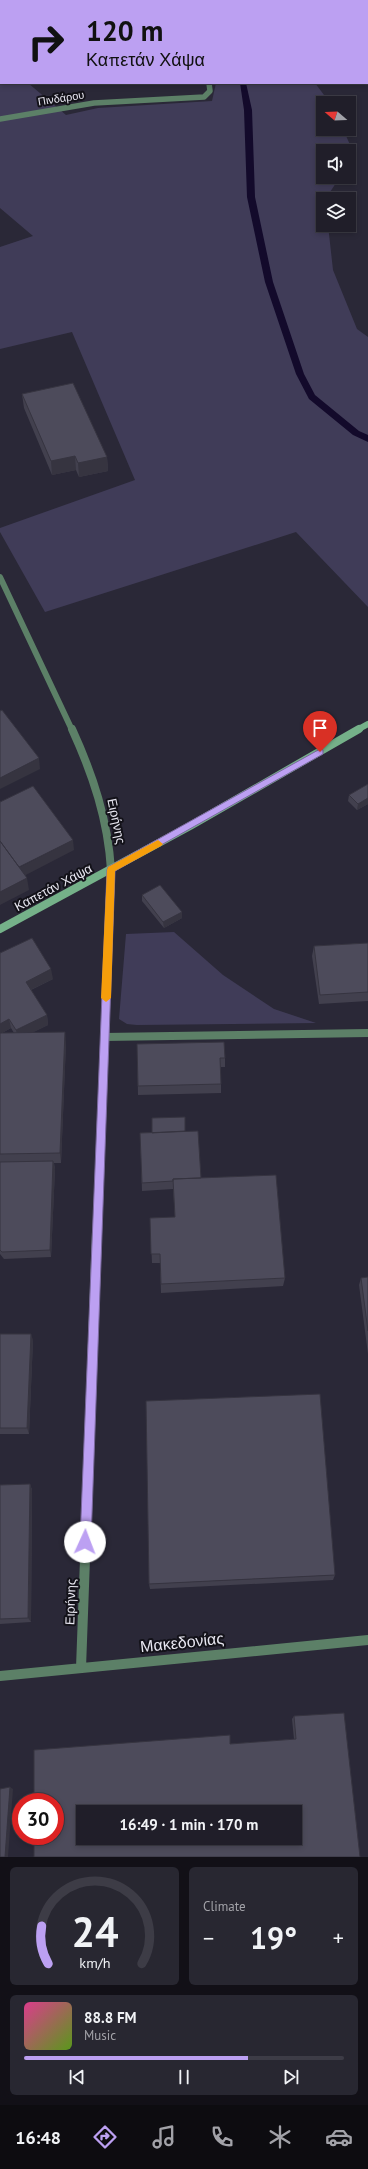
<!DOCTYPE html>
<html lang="en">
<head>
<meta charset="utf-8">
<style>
	body { margin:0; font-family:"PT Sans",sans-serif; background:#282731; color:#f1f3f6; height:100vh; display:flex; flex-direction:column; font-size:15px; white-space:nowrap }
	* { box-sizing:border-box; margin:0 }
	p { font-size:13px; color:#a2a2a8 }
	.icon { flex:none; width:22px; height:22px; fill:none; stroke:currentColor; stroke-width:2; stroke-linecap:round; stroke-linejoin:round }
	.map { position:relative; height:1857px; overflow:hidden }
	.drawer { display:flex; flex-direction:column; gap:10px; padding:10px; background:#121017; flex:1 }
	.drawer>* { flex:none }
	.top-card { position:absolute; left:0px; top:0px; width:368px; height:84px; box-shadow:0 2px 6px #0003,0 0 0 1px #3d3c46; background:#bca0f2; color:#111; overflow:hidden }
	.needle { width:26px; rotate:289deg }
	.fabs { position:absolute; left:316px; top:96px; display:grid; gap:8px }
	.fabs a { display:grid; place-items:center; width:40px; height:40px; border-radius:0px; background:#201e29; box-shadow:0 2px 6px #0003,0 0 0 1px #3d3c46; font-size:20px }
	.speed { position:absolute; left:12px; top:1793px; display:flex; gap:8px; font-size:20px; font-weight:700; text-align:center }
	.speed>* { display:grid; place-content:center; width:52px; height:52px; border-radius:50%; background:#201e29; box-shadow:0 2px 6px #0003,0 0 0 1px #3d3c46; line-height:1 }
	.speed .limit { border:6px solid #d22; background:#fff; color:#111 }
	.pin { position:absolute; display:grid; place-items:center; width:34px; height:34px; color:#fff; margin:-41px -17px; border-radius:50% 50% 50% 0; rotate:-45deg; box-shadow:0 0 4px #0007 }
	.pin .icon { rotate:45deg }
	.me { position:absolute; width:44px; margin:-22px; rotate:2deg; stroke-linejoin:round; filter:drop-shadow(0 0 3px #0008) }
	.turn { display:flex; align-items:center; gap:14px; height:84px; padding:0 20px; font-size:18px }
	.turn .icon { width:52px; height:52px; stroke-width:2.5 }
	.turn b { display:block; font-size:28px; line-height:34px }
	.big { font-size:30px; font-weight:800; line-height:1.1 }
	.drawer .tile { flex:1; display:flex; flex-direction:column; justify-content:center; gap:6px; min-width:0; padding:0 14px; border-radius:6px; background:#282731 }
	.drawer .dial { align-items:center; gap:0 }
	.dial svg { height:104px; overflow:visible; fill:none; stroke:#3d3c46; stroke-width:7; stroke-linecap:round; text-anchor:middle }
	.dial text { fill:#f1f3f6; stroke:none }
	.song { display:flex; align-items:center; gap:12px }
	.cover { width:48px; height:48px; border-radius:6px; background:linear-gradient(135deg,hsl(330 70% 55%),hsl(90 70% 35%)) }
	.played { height:4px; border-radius:2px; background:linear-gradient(90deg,#bca0f2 70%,#3d3c46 70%) }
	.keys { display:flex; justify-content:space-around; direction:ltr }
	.heat { display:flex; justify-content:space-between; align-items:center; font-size:22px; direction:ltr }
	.drawer .tiles { flex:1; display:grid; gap:10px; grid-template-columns:1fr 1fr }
	.tile:last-child { grid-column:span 2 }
	.trip { position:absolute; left:76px; top:1805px; width:226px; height:40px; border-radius:0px; background:#201e29; box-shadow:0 2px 6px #0003,0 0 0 1px #3d3c46; font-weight:800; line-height:40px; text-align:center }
	.tab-bar { display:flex; height:64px; justify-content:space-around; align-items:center; background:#0d0c10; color:#a2a2a8 }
	.tab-bar .icon { width:28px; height:28px }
	.tab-bar .active { color:#bca0f2 }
	.tab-bar b { font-size:18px; color:#f1f3f6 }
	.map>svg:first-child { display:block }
	.green { fill:#403c58 }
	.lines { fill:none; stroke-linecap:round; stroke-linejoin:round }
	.stream { fill:#130a2b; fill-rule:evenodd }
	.minor-far3 { stroke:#5c8067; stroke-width:5.5 }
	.minor-far2 { stroke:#5c8067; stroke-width:6 }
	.minor-far1 { stroke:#5c8067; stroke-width:8 }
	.minor { stroke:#5c8067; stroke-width:10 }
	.secondary-far1 { stroke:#75b189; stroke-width:6 }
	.secondary { stroke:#75b189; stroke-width:8 }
	.wall { fill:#42404e; fill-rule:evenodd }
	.shaded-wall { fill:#363440 }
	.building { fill:#4d4b5b; stroke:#363440; fill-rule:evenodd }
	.route { fill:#bca0f2; stroke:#7a689d }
	.slow { fill:#f59e0b }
	.labels { text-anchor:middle; stroke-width:4; stroke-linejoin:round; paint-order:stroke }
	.far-street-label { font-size:11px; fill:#e8e7f1; stroke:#131219 }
	.street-label { font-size:13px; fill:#e8e7f1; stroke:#131219 }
	.near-street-label { font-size:16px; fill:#e8e7f1; stroke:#131219 }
</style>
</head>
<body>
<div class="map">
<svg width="368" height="1857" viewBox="0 0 368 1857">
	<rect width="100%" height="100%" fill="#2a2837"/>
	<path class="green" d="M 0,58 L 1,83 L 28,83 L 66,115 L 98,108 L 212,101 L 216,83 L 315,83 L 330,103 L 323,103 L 323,129 L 343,129 L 355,156 L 349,164 L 349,151 L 323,151 L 323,177 L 340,177 L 328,195 L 328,199 L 323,199 L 323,225 L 328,225 L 333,270 L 357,329 L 368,337 L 368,607 L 296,532 L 45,612 L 0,532 L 0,528 L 135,480 L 72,332 L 0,349 L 0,247 L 33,236 L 0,208 Z
		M 174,932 L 223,975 L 274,1009 L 316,1023 L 137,1025 L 127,1024 L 119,1019 L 126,934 Z"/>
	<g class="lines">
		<path class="stream" d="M 207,0 L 214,0 L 214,1 L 207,1 Z
			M 240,83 L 246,83 L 252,110 L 255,197 L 273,282 L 304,374 L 315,395 L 359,431 L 368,435 L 368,442 L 353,435 L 309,399 L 296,374 L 265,282 L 247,197 L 244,110 Z"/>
		<path class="minor-far3" d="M 0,119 L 94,103 L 204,97 L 210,91 L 209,83"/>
		<path class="minor-far2" d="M 0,577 L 72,730"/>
		<path class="minor-far1" d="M 72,729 C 93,775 108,820 111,870 L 97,1233
			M 104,1037 L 368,1033"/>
		<path class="minor" d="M 81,1668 L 97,1232
			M 0,1676 L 368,1640"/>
		<path class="secondary-far1" d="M 357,730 L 368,724"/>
		<path class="secondary" d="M 0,929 L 190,826 L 359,729"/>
	</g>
	<path class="wall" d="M 75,0 L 147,0 L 148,1 L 76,1 Z
		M 0,8 L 1,8 L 1,34 L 0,33 Z
		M 22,394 L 107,457 L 108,471 L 79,477 L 76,470 L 52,475 L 24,408 Z
		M 368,784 L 368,804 L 357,810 L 348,801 L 349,795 Z
		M 142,895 L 182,912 L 182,918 L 164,928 L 142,901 Z
		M 368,943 L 368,1001 L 319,1004 L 312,956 L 314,946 Z
		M 0,953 L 53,979 L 31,990 L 47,1015 L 48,1025 L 31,1033 L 66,1043 L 61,1163 L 54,1163 L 55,1169 L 51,1257 L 4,1259 L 0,1254 ZM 11,1028 L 14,1033 L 2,1033 Z
		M 137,1044 L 225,1058 L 225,1067 L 221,1067 L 221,1093 L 138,1095 Z
		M 185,1131 L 201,1178 L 285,1278 L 283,1286 L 161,1293 L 160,1263 L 152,1263 L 150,1218 L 175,1217 L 173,1189 L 142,1191 L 140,1133 Z
		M 368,1277 L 368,1354 L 359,1285 L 361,1278 Z
		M 0,1334 L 33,1340 L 29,1434 L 0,1434 Z
		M 30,1484 L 32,1490 L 31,1622 L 0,1624 L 0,1485 Z
		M 335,1575 L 333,1580 L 150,1589 L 149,1584 Z
		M 294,1716 L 360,1857 L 230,1744 L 294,1739 L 292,1719 Z"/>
	<path class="shaded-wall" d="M 107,0 L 139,0 L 139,1 L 103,1 Z
		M 76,83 L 89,83 L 77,85 Z
		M 75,456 L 76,470 L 52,475 L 51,461 Z
		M 107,457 L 108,471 L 79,477 L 78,463 Z
		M 39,758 L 40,769 L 0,789 L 0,778 Z
		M 368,798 L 368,804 L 357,810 L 358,804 Z
		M 73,840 L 74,850 L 20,878 L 18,868 Z
		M 27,878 L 29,890 L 0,905 L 0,892 Z
		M 182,912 L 182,918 L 164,928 L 163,922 Z
		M 51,969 L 53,979 L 28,991 L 26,982 Z
		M 47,1015 L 48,1025 L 18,1040 L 16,1030 Z
		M 9,1019 L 11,1028 L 0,1034 L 0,1024 Z
		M 65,1032 L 66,1043 L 61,1163 L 60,1153 Z
		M 53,1161 L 55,1169 L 51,1257 L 50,1250 Z
		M 31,1334 L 33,1340 L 29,1434 L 27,1428 Z
		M 30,1484 L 32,1490 L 31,1622 L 28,1618 Z
		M 10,1787 L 13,1789 L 8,1857 L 5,1857 Z"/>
	<path class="building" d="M 27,0 L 68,0 L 69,1 L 28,1 Z
		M 89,0 L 107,0 L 103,1 L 90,1 Z
		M 134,0 L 147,0 L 148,1 L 127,1 Z
		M 0,8 L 1,8 L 1,23 L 0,22 Z
		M 73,383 L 107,457 L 78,463 L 75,456 L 51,461 L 22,394 Z
		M 2,710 L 39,758 L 0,778 L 0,711 Z
		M 368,784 L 368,798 L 358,804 L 349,795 Z
		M 33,786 L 73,840 L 19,867 L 0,841 L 0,802 Z
		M 0,841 L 27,878 L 0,892 Z
		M 160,885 L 182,912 L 163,922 L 142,895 Z
		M 32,938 L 51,969 L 26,982 L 47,1015 L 16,1030 L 9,1019 L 0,1024 L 0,953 Z
		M 368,943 L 368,992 L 320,995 L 314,946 Z
		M 65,1032 L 60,1153 L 0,1154 L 0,1033 Z
		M 224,1042 L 225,1058 L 220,1058 L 221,1084 L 138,1086 L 137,1044 Z
		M 185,1117 L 185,1131 L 152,1133 L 152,1118 Z
		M 198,1131 L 201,1178 L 173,1179 L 173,1181 L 142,1183 L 140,1133 Z
		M 53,1161 L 50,1250 L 2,1252 L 0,1250 L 0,1162 Z
		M 276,1175 L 285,1278 L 161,1284 L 160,1254 L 151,1254 L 150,1218 L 175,1217 L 173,1179 Z
		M 368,1277 L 368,1331 L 361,1278 Z
		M 0,1334 L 31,1334 L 27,1428 L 0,1428 Z
		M 320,1394 L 335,1575 L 149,1584 L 146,1401 Z
		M 30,1484 L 28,1618 L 0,1619 L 0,1485 Z
		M 344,1713 L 360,1857 L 34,1857 L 34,1836 L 55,1836 L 55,1802 L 34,1802 L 34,1750 L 230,1735 L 230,1744 L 296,1739 L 294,1716 ZM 83,1812 L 295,1812 L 295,1838 L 83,1838 Z
		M 10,1787 L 5,1857 L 0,1857 L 0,1789 Z"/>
	<path class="route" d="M 320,749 L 323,750 L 323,754 L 115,871 L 91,1542 L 89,1546 L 85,1548 L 81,1546 L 80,1542 L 107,870 L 108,867 Z"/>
	<path class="slow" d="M 158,840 L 163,844 L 161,846 L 115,871 L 111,998 L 106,1002 L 101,998 L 107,870 L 108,867 Z"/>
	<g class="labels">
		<g class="far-street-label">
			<text transform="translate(61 98) rotate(-9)" y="4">Πινδάρου</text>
		</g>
		<g class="street-label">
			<text transform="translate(117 821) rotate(78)" y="5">Ειρήνης</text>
			<text transform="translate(53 887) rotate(-28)" y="5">Καπετάν Χάψα</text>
			<text transform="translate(70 1602) rotate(-88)" y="5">Ειρήνης</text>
		</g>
		<g class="near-street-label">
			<text transform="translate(182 1642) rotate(-6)" y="6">Μακεδονίας</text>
		</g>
	</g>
</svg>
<div class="fabs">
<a><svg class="needle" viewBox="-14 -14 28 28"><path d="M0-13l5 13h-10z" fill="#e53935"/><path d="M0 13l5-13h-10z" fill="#a2a2a8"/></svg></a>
<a><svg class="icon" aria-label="sound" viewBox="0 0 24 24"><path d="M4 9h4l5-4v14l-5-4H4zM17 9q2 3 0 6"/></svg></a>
<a><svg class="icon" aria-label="layers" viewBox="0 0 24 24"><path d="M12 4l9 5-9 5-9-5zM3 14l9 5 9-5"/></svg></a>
</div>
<div class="speed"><div class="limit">30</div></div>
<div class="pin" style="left:320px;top:752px;background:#d93025"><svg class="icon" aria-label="arrive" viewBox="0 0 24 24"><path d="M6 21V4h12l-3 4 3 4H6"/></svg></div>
<svg class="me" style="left:85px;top:1542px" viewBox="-20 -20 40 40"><circle r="19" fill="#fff"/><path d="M0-13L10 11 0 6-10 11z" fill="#bca0f2"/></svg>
<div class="trip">16:49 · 1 min · 170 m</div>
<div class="top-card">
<div class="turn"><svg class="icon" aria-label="right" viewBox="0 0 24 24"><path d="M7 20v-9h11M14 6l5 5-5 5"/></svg><div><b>120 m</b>Καπετάν Χάψα</div></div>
</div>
</div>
<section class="drawer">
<div class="tiles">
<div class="tile dial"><svg viewBox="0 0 100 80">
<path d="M14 69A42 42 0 1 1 86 69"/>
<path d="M14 69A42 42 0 0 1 9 40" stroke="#bca0f2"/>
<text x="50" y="56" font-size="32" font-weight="700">24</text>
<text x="50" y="72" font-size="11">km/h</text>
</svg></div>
<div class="tile"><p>Climate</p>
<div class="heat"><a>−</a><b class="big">19°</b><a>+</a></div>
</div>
<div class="tile">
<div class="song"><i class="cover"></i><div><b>88.8 FM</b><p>Music</p></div></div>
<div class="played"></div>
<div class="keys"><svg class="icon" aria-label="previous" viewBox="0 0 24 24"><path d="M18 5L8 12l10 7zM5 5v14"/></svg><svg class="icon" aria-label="pause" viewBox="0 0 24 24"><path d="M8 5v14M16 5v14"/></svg><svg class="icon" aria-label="next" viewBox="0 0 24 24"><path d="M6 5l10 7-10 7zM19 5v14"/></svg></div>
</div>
</div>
</section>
<nav class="tab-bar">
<b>16:48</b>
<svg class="icon active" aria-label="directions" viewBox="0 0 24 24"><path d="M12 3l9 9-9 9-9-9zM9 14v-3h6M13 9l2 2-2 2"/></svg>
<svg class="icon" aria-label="music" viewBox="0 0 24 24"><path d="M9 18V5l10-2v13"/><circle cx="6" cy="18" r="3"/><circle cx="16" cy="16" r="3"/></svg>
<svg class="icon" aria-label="phone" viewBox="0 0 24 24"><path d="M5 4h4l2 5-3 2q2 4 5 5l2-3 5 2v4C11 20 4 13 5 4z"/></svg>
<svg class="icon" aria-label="climate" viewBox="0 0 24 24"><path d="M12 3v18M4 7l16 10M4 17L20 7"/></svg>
<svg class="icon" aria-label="car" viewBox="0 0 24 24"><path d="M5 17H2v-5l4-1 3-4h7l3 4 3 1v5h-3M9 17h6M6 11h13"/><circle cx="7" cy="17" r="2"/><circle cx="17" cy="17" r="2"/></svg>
</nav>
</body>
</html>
